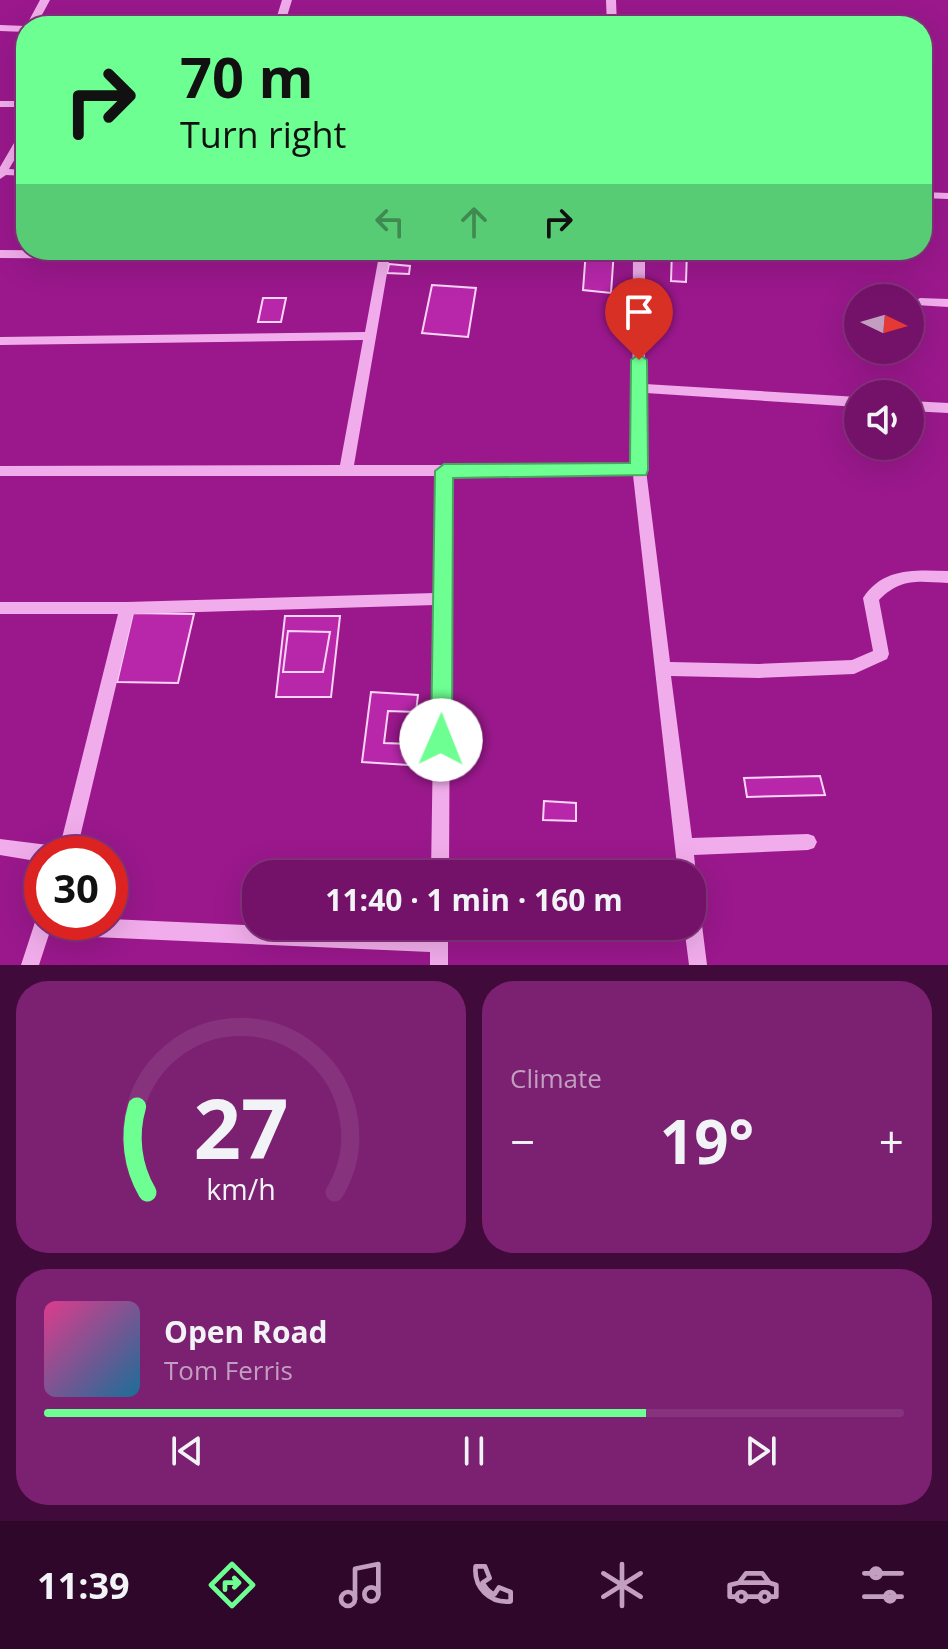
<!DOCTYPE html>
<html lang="en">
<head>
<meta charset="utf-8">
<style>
	body { margin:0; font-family:"Open Sans",sans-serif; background:#7c2071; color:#f1f3f6; height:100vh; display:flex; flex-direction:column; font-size:30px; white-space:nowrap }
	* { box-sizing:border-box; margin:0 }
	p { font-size:26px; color:#c29ec0 }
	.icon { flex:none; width:44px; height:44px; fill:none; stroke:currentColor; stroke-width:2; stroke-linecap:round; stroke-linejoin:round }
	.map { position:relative; height:965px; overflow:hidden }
	.details { display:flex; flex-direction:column; gap:16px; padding:16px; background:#400a3a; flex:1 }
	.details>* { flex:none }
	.banner { position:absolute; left:16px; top:16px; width:916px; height:244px; border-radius:32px; box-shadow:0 8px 32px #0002,0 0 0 2px #86327d; background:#6eff92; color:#111; overflow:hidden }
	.needle { width:52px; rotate:95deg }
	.fabs { position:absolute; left:844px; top:284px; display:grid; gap:16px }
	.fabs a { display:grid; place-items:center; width:80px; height:80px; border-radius:50%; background:#741269; box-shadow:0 8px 32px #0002,0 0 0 2px #86327d; font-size:40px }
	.speed { position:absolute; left:24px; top:836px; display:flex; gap:16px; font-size:40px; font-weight:700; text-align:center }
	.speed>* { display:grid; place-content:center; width:104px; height:104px; border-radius:50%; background:#741269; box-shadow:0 8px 32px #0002,0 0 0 2px #86327d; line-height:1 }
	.speed .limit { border:12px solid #d22; background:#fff; color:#111 }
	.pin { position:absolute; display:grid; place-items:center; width:68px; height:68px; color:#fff; margin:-82px -34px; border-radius:50% 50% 50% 0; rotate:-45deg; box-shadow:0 0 8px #0007 }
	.pin .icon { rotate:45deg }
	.me { position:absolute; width:88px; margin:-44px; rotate:1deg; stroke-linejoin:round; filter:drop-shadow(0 0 6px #0008) }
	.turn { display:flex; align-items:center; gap:28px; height:168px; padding:0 32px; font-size:36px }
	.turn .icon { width:104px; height:104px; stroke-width:2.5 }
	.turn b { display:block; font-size:56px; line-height:68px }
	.lanes { display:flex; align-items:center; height:76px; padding:0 32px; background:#0003; justify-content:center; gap:40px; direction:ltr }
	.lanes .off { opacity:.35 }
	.big { font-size:60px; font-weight:700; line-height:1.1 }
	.details .tile { flex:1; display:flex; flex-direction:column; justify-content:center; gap:12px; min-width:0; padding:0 28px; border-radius:32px; background:#7c2071 }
	.details .dial { align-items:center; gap:0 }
	.dial svg { height:208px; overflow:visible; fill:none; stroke:#86327d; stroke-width:7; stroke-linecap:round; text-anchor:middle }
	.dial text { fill:#f1f3f6; stroke:none }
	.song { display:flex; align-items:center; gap:24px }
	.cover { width:96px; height:96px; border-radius:12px; background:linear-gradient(135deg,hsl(330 70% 55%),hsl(200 70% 35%)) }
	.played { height:8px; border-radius:4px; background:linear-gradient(90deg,#6eff92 70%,#86327d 70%) }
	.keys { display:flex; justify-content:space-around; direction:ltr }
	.heat { display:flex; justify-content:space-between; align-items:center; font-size:44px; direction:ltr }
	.details .tiles { flex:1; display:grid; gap:16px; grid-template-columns:1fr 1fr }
	.tile:last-child { grid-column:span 2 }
	.trip { position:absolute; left:242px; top:860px; width:464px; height:80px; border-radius:32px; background:#741269; box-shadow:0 8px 32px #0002,0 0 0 2px #86327d; font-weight:700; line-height:80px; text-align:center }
	.menu { display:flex; height:128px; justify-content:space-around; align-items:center; background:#2e072a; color:#c29ec0 }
	.menu .icon { width:56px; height:56px }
	.menu .current { color:#6eff92 }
	.menu b { font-size:36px; color:#f1f3f6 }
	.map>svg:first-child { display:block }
	.building { fill:#b827aa; stroke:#fcd5f9; stroke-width:2 }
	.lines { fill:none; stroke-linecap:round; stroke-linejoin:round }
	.minor { fill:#f1adeb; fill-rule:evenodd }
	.route { fill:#6eff92; stroke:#48a65f; stroke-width:2 }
</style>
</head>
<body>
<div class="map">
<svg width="948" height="965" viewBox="0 0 948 965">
	<rect width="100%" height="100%" fill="#9a188c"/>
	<path class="building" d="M 586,250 L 614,250 L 611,293 L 583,290 Z
		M 672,250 L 687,250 L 686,282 L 671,281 Z
		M 389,264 L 410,266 L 409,274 L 387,273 Z
		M 432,285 L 476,288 L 468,337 L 422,333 Z
		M 263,298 L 286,298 L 281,322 L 258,322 Z
		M 133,613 L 194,614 L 178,683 L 117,682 Z
		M 285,616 L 340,616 L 331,697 L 276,697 Z
		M 288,631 L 330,632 L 323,672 L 283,672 Z
		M 371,692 L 418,695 L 416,712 L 388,711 L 384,743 L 410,744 L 408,765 L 362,762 Z
		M 820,776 L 825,795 L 747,797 L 744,778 Z
		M 544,801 L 576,803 L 576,821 L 543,820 Z"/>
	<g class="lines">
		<path class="minor" d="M 40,0 L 50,0 L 36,26 L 26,26 Z
			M 282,0 L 292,0 L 284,26 L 274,26 Z
			M 606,0 L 616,0 L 617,26 L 607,26 Z
			M 0,25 L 26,26 L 26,32 L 0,31 Z
			M 0,101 L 26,101 L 26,107 L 0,107 Z
			M 26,128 L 26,140 L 9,169 L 26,170 L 26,176 L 6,175 L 0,179 L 0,167 L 21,131 Z
			M 922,192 L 948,193 L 948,199 L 922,198 Z
			M 0,250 L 380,253 L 381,250 L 391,250 L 354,465 L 632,465 L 633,250 L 645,250 L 645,384 L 858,397 L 858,407 L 646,393 L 646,470 L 670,662 L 759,664 L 852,660 L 873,651 L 863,598 C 883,567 916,570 948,571 L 948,583 C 918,582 902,577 879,600 L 889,654 L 887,659 L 854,674 L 759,678 L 671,676 L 692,838 L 808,834 L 814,836 L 817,842 L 814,848 L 808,850 L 694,855 L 696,874 L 693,880 L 692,874 L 678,874 L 633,475 L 451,475 L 449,874 L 431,874 L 435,605 L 133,614 L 76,854 L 58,854 L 118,614 L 0,614 L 0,602 L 127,602 L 435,593 L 437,476 L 0,476 L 0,466 L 340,465 L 363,340 L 0,345 L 0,337 L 365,332 L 378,261 L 0,258 Z
			M 920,298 L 948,299 L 948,307 L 916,305 L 914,302 Z
			M 910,401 L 948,403 L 948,413 L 910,411 Z
			M 0,839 L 48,845 L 54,848 L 57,854 L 42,854 L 42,862 L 0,855 Z
			M 692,908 L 699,911 L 701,917 L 707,965 L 689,965 L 684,926 L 692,926 Z
			M 42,914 L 42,922 L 53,922 L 39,965 L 21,965 L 37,916 Z
			M 110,919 L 430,933 L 430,926 L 448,926 L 448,965 L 430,965 L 430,952 L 72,936 L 65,934 L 63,927 L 65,922 L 110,922 Z"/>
	</g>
	<path class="route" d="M 639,354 L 647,360 L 648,470 L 646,475 L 453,478 L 452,740 L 449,747 L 441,750 L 434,747 L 431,740 L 435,471 L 444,464 L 630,463 L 631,360 Z"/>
</svg>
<div class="fabs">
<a><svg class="needle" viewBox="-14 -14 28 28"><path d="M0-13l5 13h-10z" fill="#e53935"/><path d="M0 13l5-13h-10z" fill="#c29ec0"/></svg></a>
<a><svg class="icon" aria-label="sound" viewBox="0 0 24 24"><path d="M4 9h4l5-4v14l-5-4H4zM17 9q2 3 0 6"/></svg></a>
</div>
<div class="speed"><div class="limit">30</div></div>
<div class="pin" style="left:639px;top:360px;background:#d93025"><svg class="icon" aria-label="arrive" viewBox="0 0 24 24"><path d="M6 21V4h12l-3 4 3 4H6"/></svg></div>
<svg class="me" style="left:441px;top:740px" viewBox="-20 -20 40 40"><circle r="19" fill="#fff"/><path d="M0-13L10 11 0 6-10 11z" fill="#6eff92"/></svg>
<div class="trip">11:40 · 1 min · 160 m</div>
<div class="banner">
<div class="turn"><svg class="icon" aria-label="right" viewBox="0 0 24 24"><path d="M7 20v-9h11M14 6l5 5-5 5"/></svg><div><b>70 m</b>Turn right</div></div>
<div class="lanes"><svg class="icon off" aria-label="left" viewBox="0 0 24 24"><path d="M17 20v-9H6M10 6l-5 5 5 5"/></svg><svg class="icon off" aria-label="ahead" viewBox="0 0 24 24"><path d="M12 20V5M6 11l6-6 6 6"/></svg><svg class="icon" aria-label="right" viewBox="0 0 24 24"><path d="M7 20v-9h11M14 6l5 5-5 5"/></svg></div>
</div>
</div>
<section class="details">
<div class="tiles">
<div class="tile dial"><svg viewBox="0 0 100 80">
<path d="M14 69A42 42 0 1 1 86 69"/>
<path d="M14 69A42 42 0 0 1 10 36" stroke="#6eff92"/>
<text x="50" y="56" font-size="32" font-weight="700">27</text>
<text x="50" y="72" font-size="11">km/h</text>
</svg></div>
<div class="tile"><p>Climate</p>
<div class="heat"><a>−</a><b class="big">19°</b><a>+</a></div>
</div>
<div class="tile">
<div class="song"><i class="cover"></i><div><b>Open Road</b><p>Tom Ferris</p></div></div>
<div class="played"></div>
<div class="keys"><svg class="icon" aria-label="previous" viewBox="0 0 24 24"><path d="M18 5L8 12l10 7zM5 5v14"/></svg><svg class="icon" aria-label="pause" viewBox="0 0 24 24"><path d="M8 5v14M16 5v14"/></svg><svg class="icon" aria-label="next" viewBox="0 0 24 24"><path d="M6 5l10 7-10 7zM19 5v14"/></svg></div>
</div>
</div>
</section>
<nav class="menu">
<b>11:39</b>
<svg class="icon current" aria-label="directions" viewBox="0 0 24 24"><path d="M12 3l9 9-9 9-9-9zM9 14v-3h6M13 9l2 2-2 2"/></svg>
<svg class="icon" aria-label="music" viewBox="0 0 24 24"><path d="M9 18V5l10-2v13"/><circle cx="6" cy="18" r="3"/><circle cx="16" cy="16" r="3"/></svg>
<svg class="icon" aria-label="phone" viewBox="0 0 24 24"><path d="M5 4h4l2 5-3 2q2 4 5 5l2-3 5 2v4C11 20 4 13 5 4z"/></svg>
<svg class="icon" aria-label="climate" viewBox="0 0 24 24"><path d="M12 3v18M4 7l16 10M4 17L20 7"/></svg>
<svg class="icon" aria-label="car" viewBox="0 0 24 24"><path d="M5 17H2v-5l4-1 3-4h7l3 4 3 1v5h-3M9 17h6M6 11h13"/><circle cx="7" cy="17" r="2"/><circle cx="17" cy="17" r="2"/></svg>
<svg class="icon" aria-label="filters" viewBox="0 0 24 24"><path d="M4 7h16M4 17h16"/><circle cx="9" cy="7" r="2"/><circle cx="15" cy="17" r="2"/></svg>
</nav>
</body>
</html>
